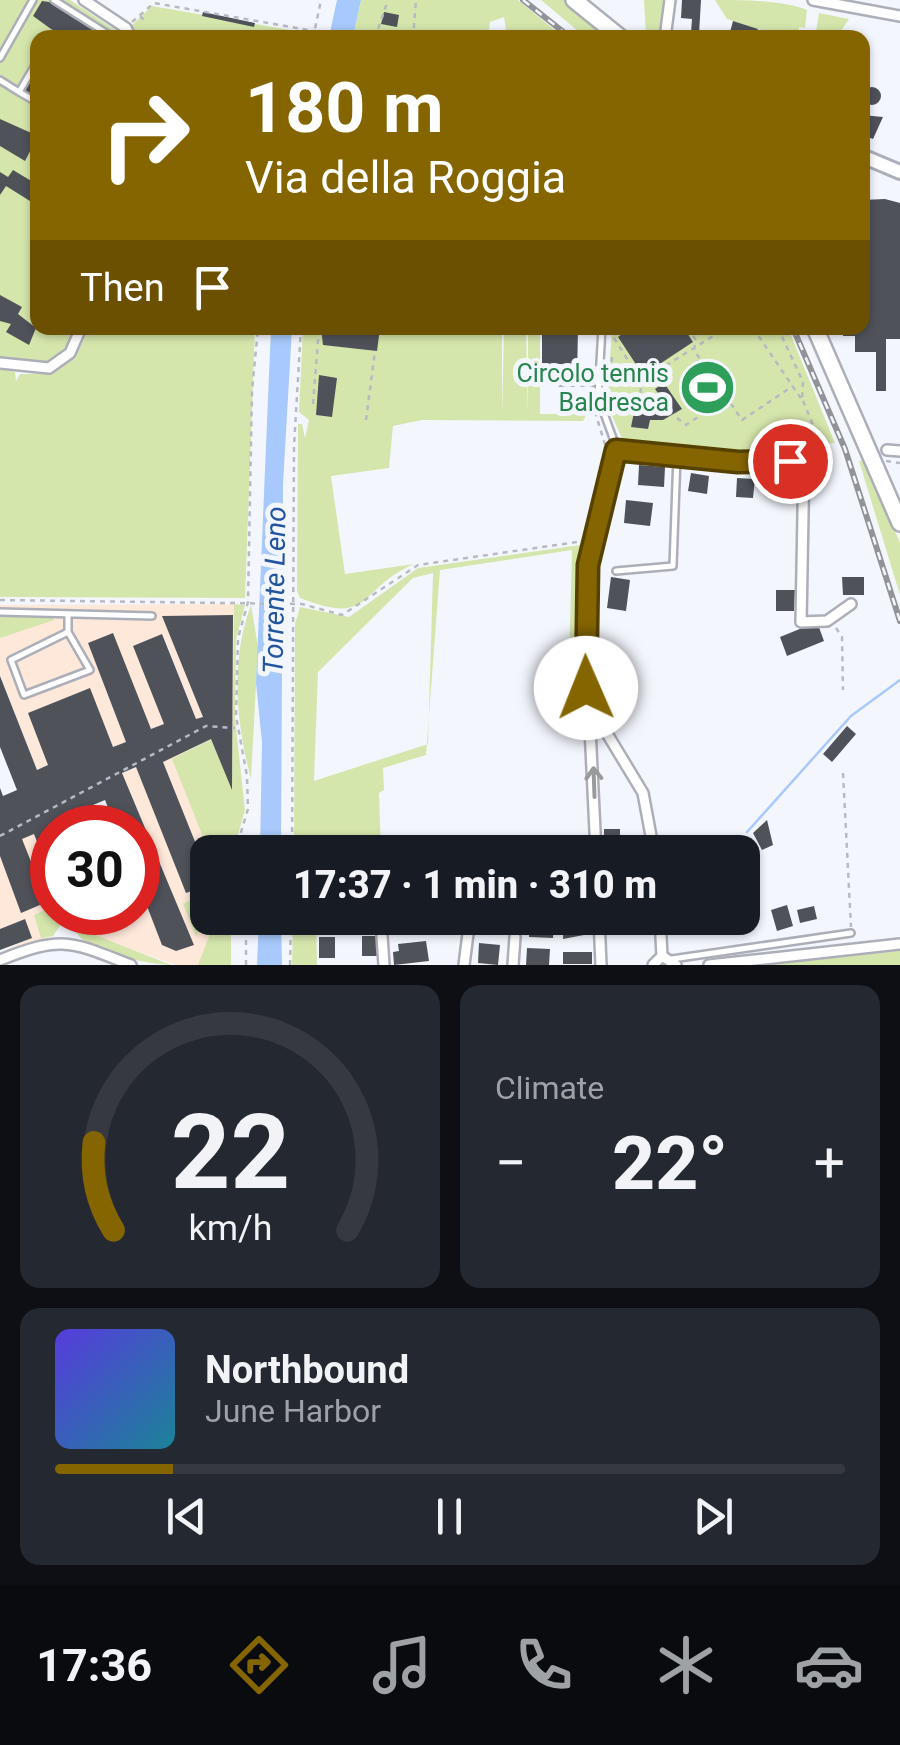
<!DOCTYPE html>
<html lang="en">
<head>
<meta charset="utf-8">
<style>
	body { margin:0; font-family:Roboto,sans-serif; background:#242831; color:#f1f3f6; height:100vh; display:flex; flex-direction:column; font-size:38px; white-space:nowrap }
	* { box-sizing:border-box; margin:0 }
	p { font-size:32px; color:#9ea1a6 }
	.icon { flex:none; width:55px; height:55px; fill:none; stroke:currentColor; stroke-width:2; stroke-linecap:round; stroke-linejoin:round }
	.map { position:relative; height:965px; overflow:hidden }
	.panel { display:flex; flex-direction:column; gap:20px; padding:20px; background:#0d0f14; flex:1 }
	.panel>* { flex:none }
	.top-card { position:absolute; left:30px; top:30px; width:840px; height:305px; border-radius:20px; box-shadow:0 2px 8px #0004; background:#856500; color:#fff; overflow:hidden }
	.speed { position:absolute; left:30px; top:805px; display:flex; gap:20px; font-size:50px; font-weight:700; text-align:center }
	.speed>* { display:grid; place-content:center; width:130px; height:130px; border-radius:50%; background:#171b24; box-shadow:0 2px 8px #0004; line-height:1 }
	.speed .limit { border:15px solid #d22; background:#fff; color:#111 }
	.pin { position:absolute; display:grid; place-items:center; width:85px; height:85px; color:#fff; margin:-42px; border:5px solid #fff; border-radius:50%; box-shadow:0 2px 10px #0007 }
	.me { position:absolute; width:110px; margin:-55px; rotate:359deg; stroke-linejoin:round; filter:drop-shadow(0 0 8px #0008) }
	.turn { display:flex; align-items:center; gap:35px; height:210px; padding:0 50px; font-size:45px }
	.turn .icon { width:130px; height:130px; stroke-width:2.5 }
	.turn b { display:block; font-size:70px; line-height:85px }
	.then { display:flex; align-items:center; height:95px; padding:0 50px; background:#0003; gap:20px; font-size:38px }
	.big { font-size:75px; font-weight:800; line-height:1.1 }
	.panel .tile { flex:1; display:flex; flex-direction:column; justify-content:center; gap:15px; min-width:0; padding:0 35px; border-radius:20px; background:#242831 }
	.panel .dial { align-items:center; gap:0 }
	.dial svg { height:260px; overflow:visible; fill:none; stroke:#363941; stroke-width:7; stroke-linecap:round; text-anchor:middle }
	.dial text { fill:#f1f3f6; stroke:none }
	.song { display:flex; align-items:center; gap:30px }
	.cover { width:120px; height:120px; border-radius:15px; background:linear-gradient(135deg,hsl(250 70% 55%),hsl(190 70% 35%)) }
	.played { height:10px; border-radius:5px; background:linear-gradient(90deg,#856500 15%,#363941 15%) }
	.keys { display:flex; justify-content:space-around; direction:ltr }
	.heat { display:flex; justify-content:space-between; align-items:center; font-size:55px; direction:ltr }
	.panel .tiles { flex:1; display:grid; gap:20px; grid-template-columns:1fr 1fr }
	.tile:last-child { grid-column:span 2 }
	.trip { position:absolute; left:190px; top:835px; width:570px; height:100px; border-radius:20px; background:#171b24; box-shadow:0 2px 8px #0004; font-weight:800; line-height:100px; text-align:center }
	.tabs { display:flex; height:160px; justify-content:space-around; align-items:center; background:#090b0e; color:#9ea1a6 }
	.tabs .icon { width:70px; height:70px }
	.tabs .selected { color:#856500 }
	.tabs b { font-size:45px; color:#f1f3f6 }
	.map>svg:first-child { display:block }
	.industrial { fill:#fde8da }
	.green { fill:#d5e6ac; fill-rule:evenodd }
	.water { fill:#a7c9fb }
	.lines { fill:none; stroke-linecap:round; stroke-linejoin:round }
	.stream { stroke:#a7c9fb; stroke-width:2.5 }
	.building { fill:#50525a }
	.service-casing { stroke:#adafb8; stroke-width:10 }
	.minor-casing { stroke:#adafb8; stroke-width:14 }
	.secondary-casing { stroke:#adafb8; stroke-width:18 }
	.primary-casing { stroke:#adafb8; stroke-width:20 }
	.path { stroke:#b8bac1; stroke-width:2.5; stroke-dasharray:5 5; stroke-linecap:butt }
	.service { stroke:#fff; stroke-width:5 }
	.minor { stroke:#fff; stroke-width:9 }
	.secondary { stroke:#fff; stroke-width:12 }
	.primary { stroke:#fff; stroke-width:15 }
	.rail-casing { stroke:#929399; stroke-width:6 }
	.rail { stroke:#f4f6fe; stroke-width:2.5; stroke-dasharray:8; stroke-linecap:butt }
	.oneway { stroke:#999a9c }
	.route-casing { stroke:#564200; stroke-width:25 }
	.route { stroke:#856500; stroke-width:18 }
	.labels { text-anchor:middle; stroke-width:10; stroke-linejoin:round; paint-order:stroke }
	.leisure-label { font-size:25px; fill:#27864d; stroke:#f4f6fe; text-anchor:end }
	.water-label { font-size:28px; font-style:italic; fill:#22559e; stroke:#f4f6fe }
</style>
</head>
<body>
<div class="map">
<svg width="900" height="965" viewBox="0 0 900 965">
	<rect width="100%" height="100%" fill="#f4f6fe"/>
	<path class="industrial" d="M 234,604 L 232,852 L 208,852 L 207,874 L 163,762 L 187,749 L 232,787 L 232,616 L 163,616 L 203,717 L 196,719 L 163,634 L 134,646 L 164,724 L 151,729 L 113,634 L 88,643 L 126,742 L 113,747 L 90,689 L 48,765 L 37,770 L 0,675 L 0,605 Z
		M 136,767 L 186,893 L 207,885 L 208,918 L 231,918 L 231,965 L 176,965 L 52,922 L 53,936 L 0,953 L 31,937 L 24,919 L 0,929 L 0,856 L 21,912 L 22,839 L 34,834 L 52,880 L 52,912 L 107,913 L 112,922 L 138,912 L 138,883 L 162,945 L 176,951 L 193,944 L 122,773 Z"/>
	<path class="green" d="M 0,0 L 70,0 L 126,37 L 38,38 L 38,328 L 75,328 L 73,338 L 52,362 L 0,357 Z
		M 361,0 L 518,0 L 563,37 L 507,37 L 504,17 L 490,22 L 488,37 L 353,38 Z
		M 541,0 L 565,0 L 609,37 L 585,37 Z
		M 644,0 L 666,0 L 661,37 L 646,36 Z
		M 715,0 C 743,0 784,0 807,10 L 805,28 L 799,27 L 798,37 L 769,37 L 761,30 L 727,19 Z
		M 152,6 L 307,33 L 309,37 L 136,37 L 130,27 Z
		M 819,13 L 849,19 L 837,37 L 815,37 Z
		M 87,328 L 255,328 L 245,598 L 0,597 L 0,369 L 15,372 L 16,381 L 20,374 C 55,375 80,364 87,328 Z
		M 303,328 L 502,328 L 502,415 L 504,328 L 526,328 L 528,414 L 528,328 L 540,328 L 540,414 L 587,414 L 583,421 L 422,420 L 393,426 L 389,468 L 331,476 L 345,574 L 414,564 C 357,589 373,627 300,598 L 297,591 L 298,424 L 302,424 L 305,438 L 309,420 L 299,412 Z
		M 612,328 L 788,328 L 835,443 L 817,444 L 813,454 L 812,447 L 767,455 L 683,445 L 625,445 L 607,405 Z
		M 865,460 L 900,543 L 900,595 L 859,461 Z
		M 580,545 L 573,678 L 584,727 L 576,725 L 569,667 L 572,550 L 440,570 L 426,755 L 383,768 L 384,790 L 379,793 L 381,852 L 294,852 L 295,624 L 300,607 L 349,617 L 418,568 ZM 433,573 L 428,744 L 314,781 L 318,672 L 413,578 Z
		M 234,604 L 245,605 L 236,640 L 235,718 L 245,810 L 233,852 L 209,852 L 172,759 L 211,739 L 232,787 Z
		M 251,605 L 258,647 L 251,779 C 236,722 230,661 251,605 Z
		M 0,615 L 50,615 L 54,620 L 0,638 Z
		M 207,891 L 207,909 L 196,936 L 183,904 Z
		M 52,907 L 52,912 L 80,913 L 64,920 L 53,936 L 41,938 L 34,915 Z
		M 216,918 L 231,918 L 231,965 L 198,965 Z
		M 293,918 L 316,918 L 317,965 L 292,965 Z
		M 76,931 L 85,931 L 171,965 C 150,965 83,951 76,931 Z
		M 900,951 L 900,965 L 762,965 Z"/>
	<path class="water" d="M 337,0 L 361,0 L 353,37 L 329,37 Z
		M 271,328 L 292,328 L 283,484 L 281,852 L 260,852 L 262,742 L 256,683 Z
		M 259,918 L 281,918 L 282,965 L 257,965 Z"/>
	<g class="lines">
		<path class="stream" d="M 747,832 L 851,716 L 900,680"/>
	</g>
	<path class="building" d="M 682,0 L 701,0 L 699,34 L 691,33 L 692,19 L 681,18 Z
		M 42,1 L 49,2 L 102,34 L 100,38 L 69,38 L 51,29 L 33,16 Z
		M 203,12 L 255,23 L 254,27 L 202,16 Z
		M 384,12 L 399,15 L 397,27 L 381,24 Z
		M 733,21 L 758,29 L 755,38 L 715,38 L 717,33 L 729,36 Z
		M 38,68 L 38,98 L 22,89 Z
		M863 96a9 9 0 1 1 18 0a9 9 0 1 1-18 0Z
		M 862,115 L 883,117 L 873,139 L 862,135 Z
		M 0,119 L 38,136 L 25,161 L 0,146 Z
		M 13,170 L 38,185 L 38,206 L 6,186 L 0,195 L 0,172 L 8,177 Z
		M 885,199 L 900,203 L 900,339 L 886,339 L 886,391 L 876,391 L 876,352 L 855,352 L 855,336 L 843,336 L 843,328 L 862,328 L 862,200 Z
		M 0,295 L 22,307 L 18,314 L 36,328 L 29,345 L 6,332 L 11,324 L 0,321 Z
		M 321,328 L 380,328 L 377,351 L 323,345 Z
		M 542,328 L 578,328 L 577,378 L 562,378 L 562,364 L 542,365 Z
		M 619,328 L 684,328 L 693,342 L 643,375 L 618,337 L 622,334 Z
		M 698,360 L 716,387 L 707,392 L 689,366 Z
		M 319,375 L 337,378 L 332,417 L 316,415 Z
		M 664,383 L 682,409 L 663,420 L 650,420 L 648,429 L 631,427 L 636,402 L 659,407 L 663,400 L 655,389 Z
		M 639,465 L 665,467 L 664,487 L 638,485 Z
		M 785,467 L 802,468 L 800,487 L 784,485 Z
		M 691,473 L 709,476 L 707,494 L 688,491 Z
		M 737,478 L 755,479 L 753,498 L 736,497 Z
		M 626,500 L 653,503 L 650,526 L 624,523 Z
		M 611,577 L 630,580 L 626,611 L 607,608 Z
		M 842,577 L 864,577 L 864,595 L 843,595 Z
		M 776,590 L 795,590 L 794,611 L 776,611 Z
		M 233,615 L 232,790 L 211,739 L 163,762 L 208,874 L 208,885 L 186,893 L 136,767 L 122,773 L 194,945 L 176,951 L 162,945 L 138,883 L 138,828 L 116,828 L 105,800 L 93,805 L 102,828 L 73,828 L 70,820 L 52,828 L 52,880 L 34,834 L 22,839 L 47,902 L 21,913 L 0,856 L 0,788 L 3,796 L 17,790 L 0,747 L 0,676 L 37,770 L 48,765 L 28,713 L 90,688 L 113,747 L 126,742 L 88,643 L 113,633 L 151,729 L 164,724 L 133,646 L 162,634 L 196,719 L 203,717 L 162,616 Z
		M 817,622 L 824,641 L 787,656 L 780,637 Z
		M 847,726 L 856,734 L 832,762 L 823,754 Z
		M 767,820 L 773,845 L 762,850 L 753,833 Z
		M 604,829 L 620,829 L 620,852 L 604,852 Z
		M 559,836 L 587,836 L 587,852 L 560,852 Z
		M 787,905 L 793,926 L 777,931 L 771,910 Z
		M 814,906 L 817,919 L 800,923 L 797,910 Z
		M 441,918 L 465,918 L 465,932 L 442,933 Z
		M 480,918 L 502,918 L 501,934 L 479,933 Z
		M 25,919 L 32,938 L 0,950 L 0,929 Z
		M 530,919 L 554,920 L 553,938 L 529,937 Z
		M 564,919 L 589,920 L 589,934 L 563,939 Z
		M 362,936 L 379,936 L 379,956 L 362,956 Z
		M 319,937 L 335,937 L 335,958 L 319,958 Z
		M 426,941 L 429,961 L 394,965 L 393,952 L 399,951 L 398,944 Z
		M 479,943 L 500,945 L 498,965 L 478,963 Z
		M 527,948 L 550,949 L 549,965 L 526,965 Z
		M 563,952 L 592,952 L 592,964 L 563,964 Z"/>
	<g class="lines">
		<defs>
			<path id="service" d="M 54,0 L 114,38
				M 51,38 L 56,38
				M 0,58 L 33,0
				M 0,80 L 19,92 L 38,60
				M 19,92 L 38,103
				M 602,328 L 598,397 L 617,449
				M 551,373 L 560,382 L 597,382
				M 616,571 L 673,566 L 677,456
				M 0,612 L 152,616
				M 68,632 L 11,660 L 24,695 L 90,670 L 68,632 L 68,614
				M 672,959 L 851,933"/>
			<path id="minor" d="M 84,0 L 126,28 L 131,38
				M 813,0 L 900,16
				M 665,38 L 670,0
				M 0,363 L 49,368 L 70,353 L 81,328
				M 887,450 L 900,451
				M 804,459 L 801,622 L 827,621 L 851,604
				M 594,712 L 590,728 L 596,852
				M 471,844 L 471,852
				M 654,852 L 643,793 L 594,712 L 586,688 L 588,565 L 617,449 L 770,464 L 825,456
				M 599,918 L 601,965
				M 660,918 L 662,956
				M 381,921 L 384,965
				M 0,960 C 63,935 69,941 131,965
				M 464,965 L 470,918
				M 513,965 L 515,937
				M 653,965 L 662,956 L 676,965
				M 709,965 L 900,944"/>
			<path id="secondary" d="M 862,156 L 900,172"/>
			<path id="primary" d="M 574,0 L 621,38
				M 815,328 L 900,523"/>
		</defs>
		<use href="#service" class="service-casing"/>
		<use href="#minor" class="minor-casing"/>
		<use href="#secondary" class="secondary-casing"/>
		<use href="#primary" class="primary-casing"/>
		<path class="path" d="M 140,16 L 147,23
			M 132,22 L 154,3 L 314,31
			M 301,37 L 301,38
			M 313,38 L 321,0
			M 375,38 L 388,0
			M 413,38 L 416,0
			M 615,328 L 614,338 L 641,381 L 726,328
			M 687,328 L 696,340 L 694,350 L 742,420 L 793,386
			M 753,328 L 802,400 L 803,382 L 778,328
			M 612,357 L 611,366 L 621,368
			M 717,391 L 722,399
			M 803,401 L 813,425
			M 592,402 L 607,451
			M 640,403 L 641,382
			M 313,404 L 319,328
			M 677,418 L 686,425 L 727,398
			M 366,420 L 375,351
			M 886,461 L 900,463
			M 0,600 L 302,604 L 342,615 L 418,565 L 584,541
			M 836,628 L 842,637 L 843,690
			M 843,773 L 851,927
			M 0,836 L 206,726 L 235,728
			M 235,852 L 248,809 L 247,776 L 236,716 L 238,638 L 248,602 L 252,391 L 258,328
			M 292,852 L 294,446 L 301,328
			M 246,965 L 246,918
			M 290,965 L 291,918"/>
		<use href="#service" class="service"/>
		<use href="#minor" class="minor"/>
		<use href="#secondary" class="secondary"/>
		<use href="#primary" class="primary"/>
		<defs>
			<path id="rail" d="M 523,0 L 571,38
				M 793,328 L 845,449 L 900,621"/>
		</defs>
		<use href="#rail" class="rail-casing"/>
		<use href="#rail" class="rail"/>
	</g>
	<defs><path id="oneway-shaft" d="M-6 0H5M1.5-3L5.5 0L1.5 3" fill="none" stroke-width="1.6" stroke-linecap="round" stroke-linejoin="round" transform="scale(2.5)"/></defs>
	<use class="oneway" href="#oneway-shaft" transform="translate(594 782) rotate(-92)"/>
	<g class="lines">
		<defs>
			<path id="route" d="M 586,688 L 588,565 L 616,450 L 738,462 L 790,461"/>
		</defs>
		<use href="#route" class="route-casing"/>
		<use href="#route" class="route"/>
	</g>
	<defs>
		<symbol id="stadium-disc" viewBox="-11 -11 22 22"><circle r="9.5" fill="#2e9e5b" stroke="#f4f6fe"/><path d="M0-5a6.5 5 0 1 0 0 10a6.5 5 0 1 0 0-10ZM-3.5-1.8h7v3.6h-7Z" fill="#fff"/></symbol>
	</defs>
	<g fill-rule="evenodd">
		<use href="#stadium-disc" x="676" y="356" width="63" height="63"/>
	</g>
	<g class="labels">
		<g class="leisure-label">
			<text x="669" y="382">Circolo tennis<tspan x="669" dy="29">Baldresca</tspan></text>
		</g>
		<g class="water-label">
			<text transform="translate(274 590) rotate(-89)" y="10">Torrente Leno</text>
		</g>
	</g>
</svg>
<div class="speed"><div class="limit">30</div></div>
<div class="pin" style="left:790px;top:461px;background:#d93025"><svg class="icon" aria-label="arrive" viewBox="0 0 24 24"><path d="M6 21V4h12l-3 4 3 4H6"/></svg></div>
<svg class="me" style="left:586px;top:688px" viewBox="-20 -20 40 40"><circle r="19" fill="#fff"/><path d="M0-13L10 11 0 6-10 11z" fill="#856500"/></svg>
<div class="trip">17:37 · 1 min · 310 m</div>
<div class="top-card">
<div class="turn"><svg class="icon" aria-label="right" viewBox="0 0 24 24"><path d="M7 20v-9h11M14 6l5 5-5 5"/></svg><div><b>180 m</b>Via della Roggia</div></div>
<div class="then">Then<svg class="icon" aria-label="arrive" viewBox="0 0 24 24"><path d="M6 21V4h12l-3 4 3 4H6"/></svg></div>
</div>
</div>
<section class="panel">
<div class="tiles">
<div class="tile dial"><svg viewBox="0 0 100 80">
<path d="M14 69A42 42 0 1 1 86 69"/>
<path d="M14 69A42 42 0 0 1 8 42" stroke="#856500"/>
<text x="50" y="56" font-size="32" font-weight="700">22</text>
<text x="50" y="72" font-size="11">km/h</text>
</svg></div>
<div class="tile"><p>Climate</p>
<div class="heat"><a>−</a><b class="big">22°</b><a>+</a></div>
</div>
<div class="tile">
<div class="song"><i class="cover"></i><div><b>Northbound</b><p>June Harbor</p></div></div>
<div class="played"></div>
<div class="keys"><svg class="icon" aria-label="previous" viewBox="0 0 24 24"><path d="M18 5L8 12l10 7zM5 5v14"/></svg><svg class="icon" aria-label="pause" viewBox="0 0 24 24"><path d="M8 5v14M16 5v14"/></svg><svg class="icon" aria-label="next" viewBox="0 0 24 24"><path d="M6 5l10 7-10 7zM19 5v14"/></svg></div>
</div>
</div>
</section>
<nav class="tabs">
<b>17:36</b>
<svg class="icon selected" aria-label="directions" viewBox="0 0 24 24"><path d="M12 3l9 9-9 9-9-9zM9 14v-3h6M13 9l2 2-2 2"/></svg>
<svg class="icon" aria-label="music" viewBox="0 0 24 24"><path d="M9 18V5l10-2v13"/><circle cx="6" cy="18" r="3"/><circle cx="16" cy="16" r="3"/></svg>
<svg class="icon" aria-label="phone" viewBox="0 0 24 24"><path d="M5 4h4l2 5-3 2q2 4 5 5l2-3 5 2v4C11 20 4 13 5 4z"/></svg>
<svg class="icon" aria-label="climate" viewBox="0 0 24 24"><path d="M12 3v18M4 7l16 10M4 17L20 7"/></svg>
<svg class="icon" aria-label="car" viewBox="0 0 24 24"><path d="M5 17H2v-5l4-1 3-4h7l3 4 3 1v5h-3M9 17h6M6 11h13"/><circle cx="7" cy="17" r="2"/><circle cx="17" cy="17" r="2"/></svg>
</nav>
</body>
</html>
